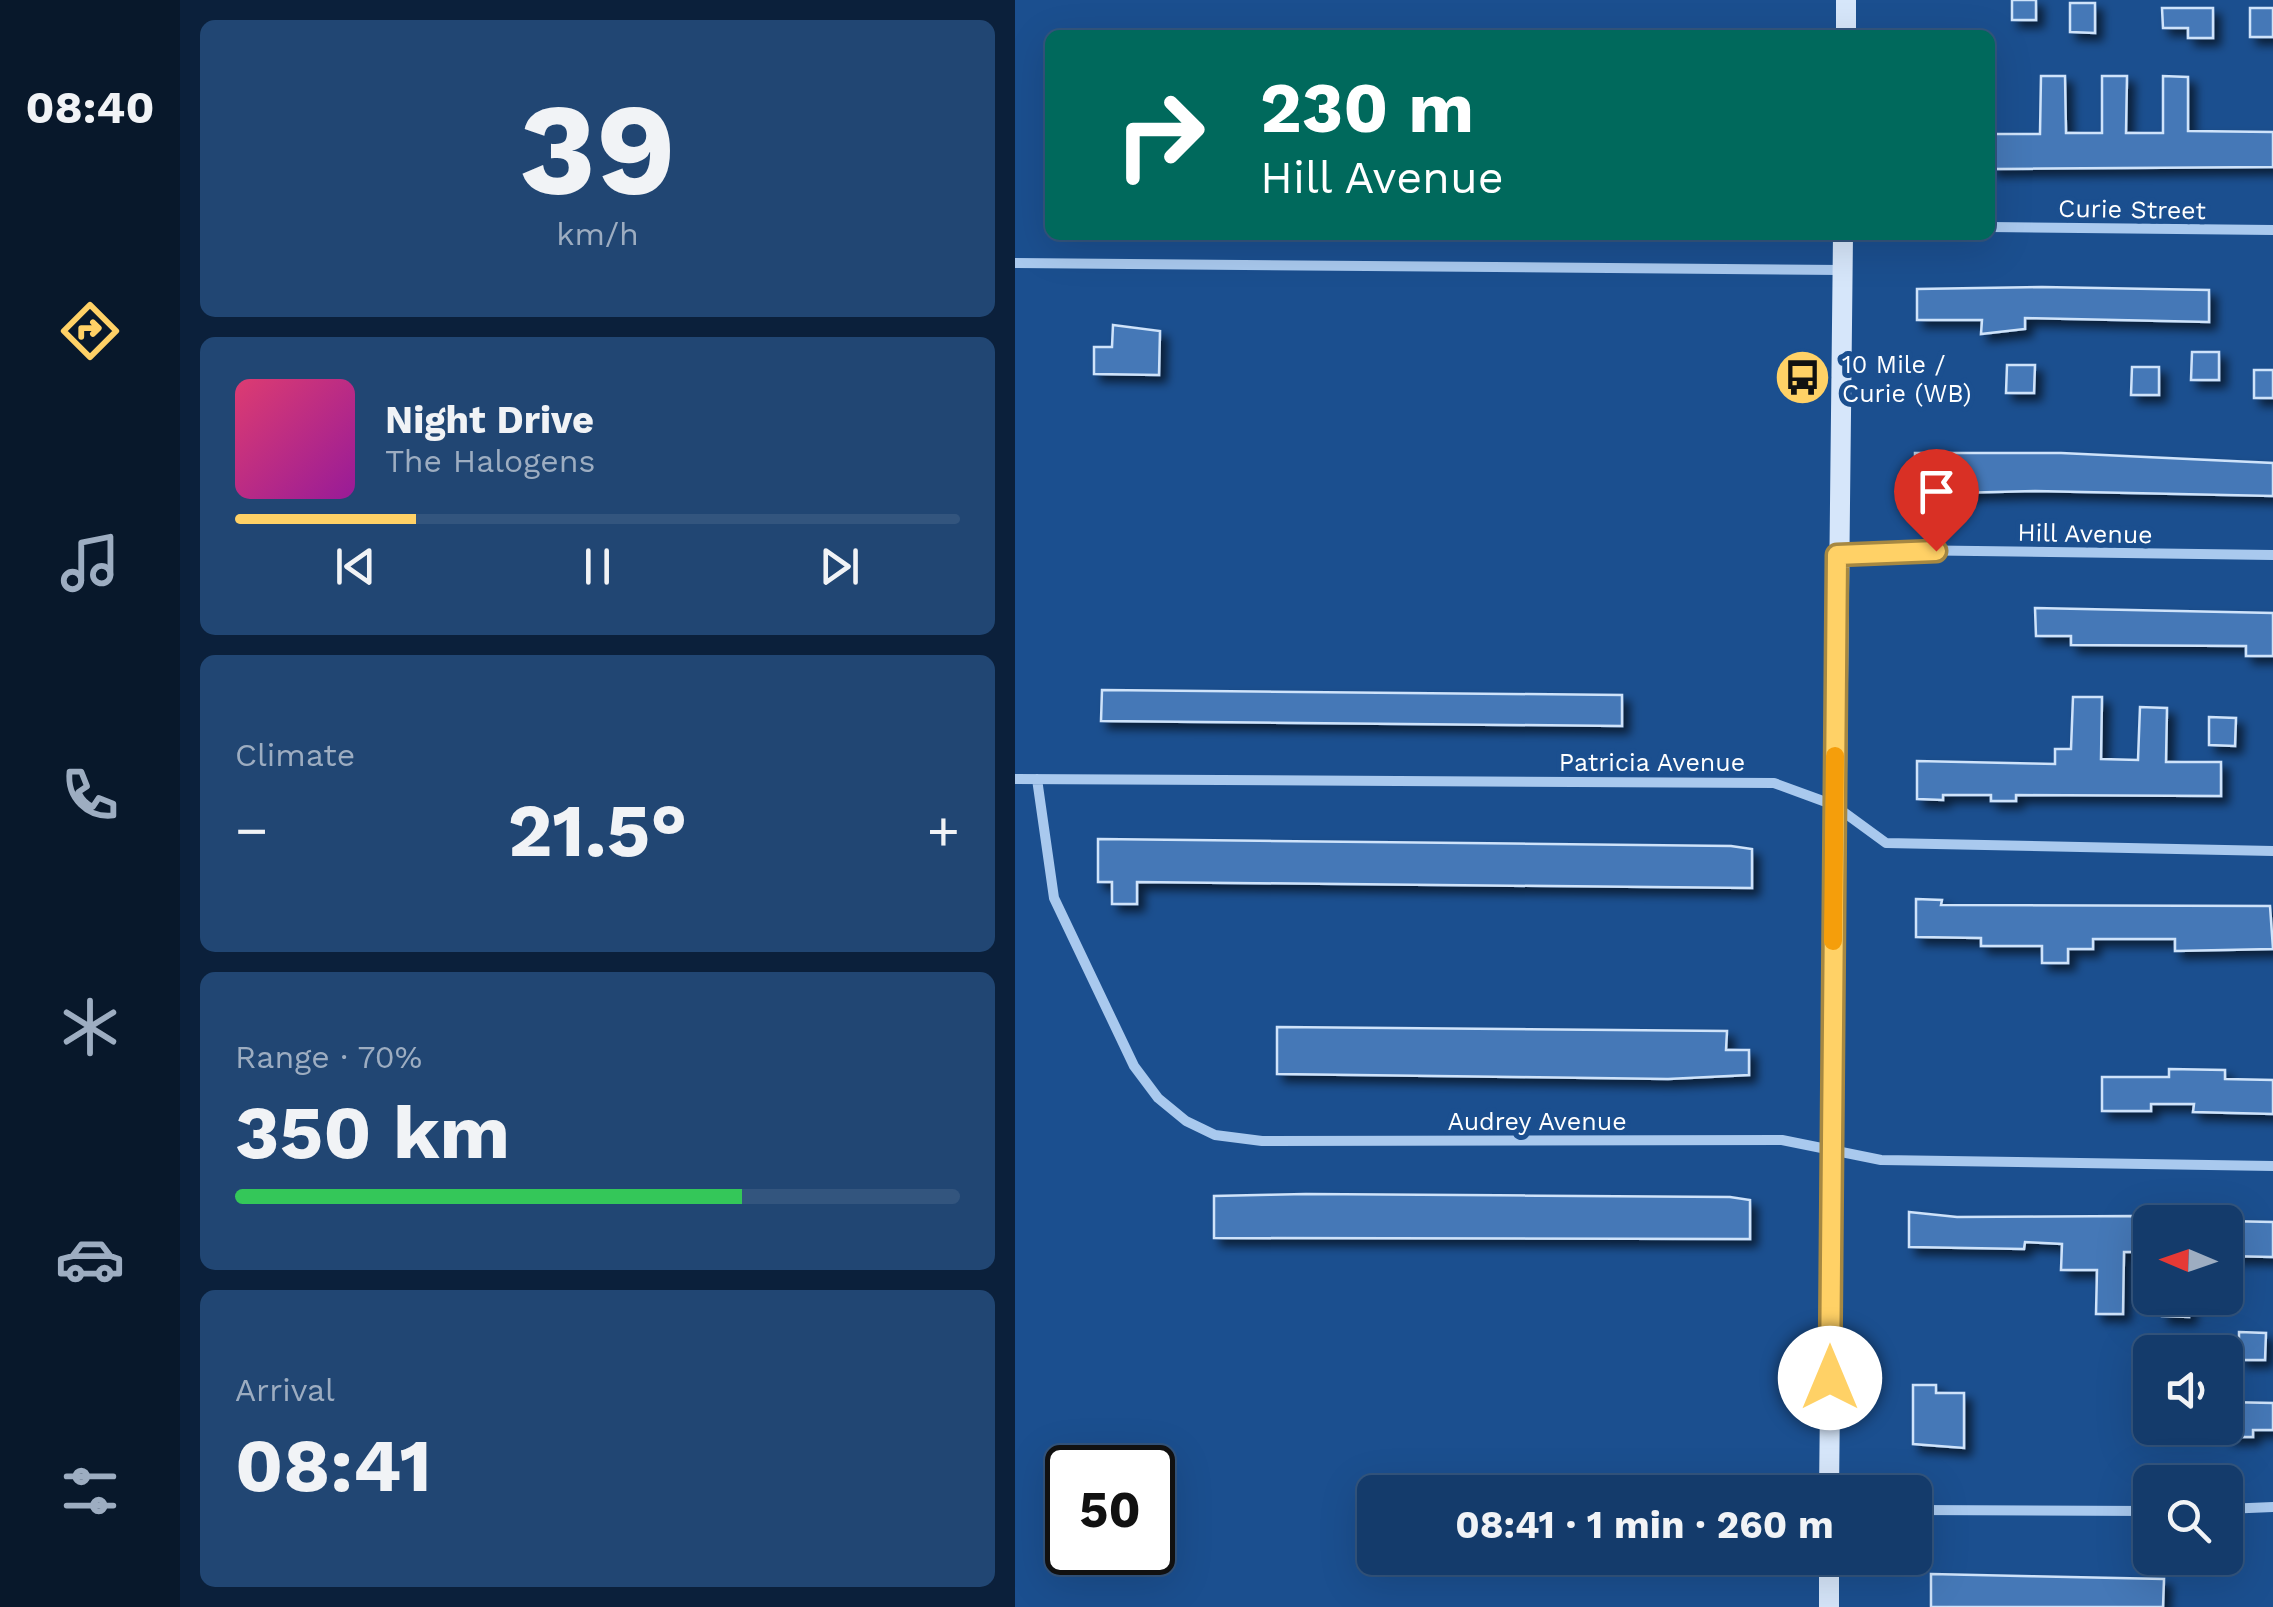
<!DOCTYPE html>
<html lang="en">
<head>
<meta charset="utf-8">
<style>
	body { margin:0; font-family:"Work Sans",sans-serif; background:#214673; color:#f1f3f6; height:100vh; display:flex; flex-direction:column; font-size:38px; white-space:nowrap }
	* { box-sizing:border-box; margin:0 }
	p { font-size:32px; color:#9dadc1 }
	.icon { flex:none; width:55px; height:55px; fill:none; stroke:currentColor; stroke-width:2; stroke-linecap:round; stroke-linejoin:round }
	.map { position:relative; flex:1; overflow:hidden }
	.panel { display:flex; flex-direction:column; gap:20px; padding:20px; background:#0b203b; width:835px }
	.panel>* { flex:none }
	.top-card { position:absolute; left:30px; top:30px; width:950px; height:210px; border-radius:15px; box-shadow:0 10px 40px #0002,0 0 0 2px #33557e; background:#00695c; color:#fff; overflow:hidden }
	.needle { width:65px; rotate:272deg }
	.tools { position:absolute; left:1118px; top:1205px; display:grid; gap:20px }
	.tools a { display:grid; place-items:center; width:110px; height:110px; border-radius:15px; background:#143b6b; box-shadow:0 10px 40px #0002,0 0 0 2px #33557e; font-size:50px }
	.speed { position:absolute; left:30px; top:1445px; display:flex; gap:20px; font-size:50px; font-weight:700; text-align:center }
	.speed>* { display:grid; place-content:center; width:130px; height:130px; border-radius:50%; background:#143b6b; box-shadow:0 10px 40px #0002,0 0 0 2px #33557e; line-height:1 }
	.speed .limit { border:5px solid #111; border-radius:15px; background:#fff; color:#111 }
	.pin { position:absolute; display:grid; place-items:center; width:85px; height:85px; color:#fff; margin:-102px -42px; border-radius:50% 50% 50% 0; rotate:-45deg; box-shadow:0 0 10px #0007 }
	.pin .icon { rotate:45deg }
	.me { position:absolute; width:110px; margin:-55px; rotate:0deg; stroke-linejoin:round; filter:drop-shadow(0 0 8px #0008) }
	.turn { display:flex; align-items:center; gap:35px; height:210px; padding:0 50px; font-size:45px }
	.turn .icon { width:130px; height:130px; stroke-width:2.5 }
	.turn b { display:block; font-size:70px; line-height:85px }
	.big { font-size:75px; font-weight:700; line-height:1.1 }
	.panel .widget { flex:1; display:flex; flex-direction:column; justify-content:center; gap:15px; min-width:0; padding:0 35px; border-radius:15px; background:#214673 }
	.panel .dial { align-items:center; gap:0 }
	.dial b { font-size:130px; line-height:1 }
	.song { display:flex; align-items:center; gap:30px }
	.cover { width:120px; height:120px; border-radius:15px; background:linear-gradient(135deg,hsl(340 70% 55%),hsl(300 70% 35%)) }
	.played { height:10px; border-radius:5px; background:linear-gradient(90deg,#ffd166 25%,#33557e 25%) }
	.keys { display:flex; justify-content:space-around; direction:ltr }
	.heat { display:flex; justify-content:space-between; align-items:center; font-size:55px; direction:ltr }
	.charge { height:15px; border-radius:8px; background:linear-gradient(90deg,#34c759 70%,#33557e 0) }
	.trip { position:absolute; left:342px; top:1475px; width:575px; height:100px; border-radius:15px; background:#143b6b; box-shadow:0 10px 40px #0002,0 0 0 2px #33557e; font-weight:700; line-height:100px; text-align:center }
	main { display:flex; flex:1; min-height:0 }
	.menu { display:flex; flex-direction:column; width:180px; justify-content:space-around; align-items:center; background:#08182b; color:#9dadc1 }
	.menu .icon { width:70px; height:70px }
	.menu .active { color:#ffd166 }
	.menu b { font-size:45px; color:#f1f3f6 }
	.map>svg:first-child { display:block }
	.building { fill:#4478b7; stroke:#cfe3fa; stroke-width:2.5; filter:url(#shadow) }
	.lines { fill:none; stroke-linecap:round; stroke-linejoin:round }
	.minor { stroke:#a9c9ee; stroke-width:10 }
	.secondary { stroke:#d6e6fa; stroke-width:20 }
	.route-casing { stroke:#a68842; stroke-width:25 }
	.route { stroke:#ffd166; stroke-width:18 }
	.slow { stroke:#f59e0b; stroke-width:18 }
	.labels { text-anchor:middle; stroke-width:10; stroke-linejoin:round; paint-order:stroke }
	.street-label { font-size:25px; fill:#fff; stroke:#1b4f8f }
	.poi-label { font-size:25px; fill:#fff; stroke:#1b4f8f; text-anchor:start }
</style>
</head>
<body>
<main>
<nav class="menu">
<b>08:40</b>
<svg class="icon active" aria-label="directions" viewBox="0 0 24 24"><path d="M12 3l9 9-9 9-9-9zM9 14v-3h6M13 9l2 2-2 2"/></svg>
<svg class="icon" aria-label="music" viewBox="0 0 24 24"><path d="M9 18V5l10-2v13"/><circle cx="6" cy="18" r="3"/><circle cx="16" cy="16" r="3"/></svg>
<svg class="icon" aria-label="phone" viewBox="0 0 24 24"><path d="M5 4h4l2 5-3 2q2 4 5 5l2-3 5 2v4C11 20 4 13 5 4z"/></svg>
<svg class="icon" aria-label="climate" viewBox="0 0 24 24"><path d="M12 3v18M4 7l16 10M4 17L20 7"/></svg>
<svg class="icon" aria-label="car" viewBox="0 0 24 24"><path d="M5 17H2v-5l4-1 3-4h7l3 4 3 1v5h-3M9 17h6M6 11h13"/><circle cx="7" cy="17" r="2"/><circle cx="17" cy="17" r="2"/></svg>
<svg class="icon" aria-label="filters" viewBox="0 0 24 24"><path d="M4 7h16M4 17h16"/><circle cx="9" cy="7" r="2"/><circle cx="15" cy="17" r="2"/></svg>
</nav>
<section class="panel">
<div class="widget dial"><b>39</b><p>km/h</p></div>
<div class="widget">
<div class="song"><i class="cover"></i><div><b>Night Drive</b><p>The Halogens</p></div></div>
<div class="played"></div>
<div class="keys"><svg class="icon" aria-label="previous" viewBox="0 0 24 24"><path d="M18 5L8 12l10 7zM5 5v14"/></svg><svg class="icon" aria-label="pause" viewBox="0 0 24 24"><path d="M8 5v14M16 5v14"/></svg><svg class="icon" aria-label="next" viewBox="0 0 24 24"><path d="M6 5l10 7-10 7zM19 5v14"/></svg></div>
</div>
<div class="widget"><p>Climate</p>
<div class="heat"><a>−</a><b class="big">21.5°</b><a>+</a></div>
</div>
<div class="widget"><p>Range · 70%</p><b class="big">350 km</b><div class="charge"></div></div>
<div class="widget"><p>Arrival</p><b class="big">08:41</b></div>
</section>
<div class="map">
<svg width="1258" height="1607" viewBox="0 0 1258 1607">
	<defs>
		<filter id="shadow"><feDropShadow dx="7" dy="7" stdDeviation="5" flood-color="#0009"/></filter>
	</defs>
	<rect width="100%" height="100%" fill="#1b4f8f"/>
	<path class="building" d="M 997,0 L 1021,0 L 1021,20 L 997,20 Z
		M 1055,3 L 1080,3 L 1080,33 L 1055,32 Z
		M 1147,8 L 1198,8 L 1198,38 L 1173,38 L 1173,28 L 1148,28 Z
		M 1235,8 L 1258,8 L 1258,37 L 1235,37 Z
		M 1026,76 L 1050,76 L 1051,133 L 1087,133 L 1087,76 L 1112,76 L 1111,133 L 1148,133 L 1148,76 L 1173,77 L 1173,131 L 1258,132 L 1258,167 L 975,169 L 975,134 L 1025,134 Z
		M 1027,287 L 1194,290 L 1194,322 L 1010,318 L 1010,329 L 966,334 L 967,320 L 902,320 L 902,289 Z
		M 98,325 L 145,331 L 144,375 L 79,374 L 79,347 L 97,347 Z
		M 1177,352 L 1204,352 L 1204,380 L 1176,380 Z
		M 992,365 L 1020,365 L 1019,393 L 991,393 Z
		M 1117,367 L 1144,367 L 1144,395 L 1116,395 Z
		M 1239,370 L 1258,370 L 1258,398 L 1239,398 Z
		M 900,453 L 1046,453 L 1258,463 L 1258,496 L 1020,491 L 900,494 Z
		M 1020,608 L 1258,613 L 1258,656 L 1231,656 L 1231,646 L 1056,645 L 1056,636 L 1021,636 Z
		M 87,690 L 607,695 L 607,726 L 86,721 Z
		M 1058,697 L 1087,697 L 1086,759 L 1123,760 L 1125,707 L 1152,708 L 1151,762 L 1206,762 L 1206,796 L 1001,795 L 1001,801 L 976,801 L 976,795 L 928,795 L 928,800 L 902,799 L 902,761 L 1040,764 L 1040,749 L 1056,749 Z
		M 1194,717 L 1221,718 L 1220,746 L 1194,745 Z
		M 83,839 L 716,846 L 737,849 L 737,888 L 122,882 L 122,904 L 97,904 L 97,882 L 83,882 Z
		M 901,899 L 927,900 L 926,905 L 1255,906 L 1258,949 L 1160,951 L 1160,939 L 1078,939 L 1078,949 L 1053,949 L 1053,963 L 1027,963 L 1027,946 L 966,946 L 966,938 L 901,937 Z
		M 262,1027 L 712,1031 L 711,1050 L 734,1050 L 734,1075 L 653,1079 L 262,1074 Z
		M 1154,1069 L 1210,1070 L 1210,1079 L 1258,1080 L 1258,1114 L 1178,1112 L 1179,1104 L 1136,1104 L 1136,1111 L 1087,1111 L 1087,1077 L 1154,1077 Z
		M 291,1194 L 715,1197 L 735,1200 L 735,1239 L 199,1238 L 199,1196 Z
		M 894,1212 L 942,1217 L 1120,1216 L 1121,1221 L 1135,1221 L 1135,1252 L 1109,1252 L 1108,1314 L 1081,1314 L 1082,1270 L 1046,1270 L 1047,1244 L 1010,1242 L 1009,1249 L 894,1247 Z
		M 1210,1221 L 1258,1222 L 1258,1257 L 1210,1256 Z
		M 1147,1298 L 1174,1298 L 1174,1317 L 1147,1316 Z
		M 1224,1332 L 1251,1333 L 1250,1360 L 1224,1360 Z
		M 898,1385 L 921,1385 L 921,1393 L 949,1393 L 949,1448 L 898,1444 Z
		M 1210,1402 L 1258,1403 L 1258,1430 L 1238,1430 L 1238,1437 L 1211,1437 Z
		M 916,1574 L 1149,1579 L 1148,1607 L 916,1607 Z"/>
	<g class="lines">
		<path class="minor" d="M 975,227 L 1258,230
			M 0,263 L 827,270
			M 824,555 L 884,550 L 1258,555
			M 0,779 L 759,783 L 819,805 L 871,843 L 1258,851
			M 22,779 L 39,898 L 119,1066 L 143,1098 L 171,1121 L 200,1135 L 247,1141 L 767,1140 L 866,1160 L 1258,1166
			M 1210,1509 L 1258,1507
			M 900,1510 L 1135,1511"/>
		<path class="secondary" d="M 831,35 L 831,0
			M 814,1492 L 828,235
			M 814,1558 L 814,1607"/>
	</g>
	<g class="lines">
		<defs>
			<path id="route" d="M 815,1378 L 822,555 L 921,551"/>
		</defs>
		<use href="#route" class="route-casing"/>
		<use href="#route" class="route"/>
		<path class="slow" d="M 818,941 L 820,756"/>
	</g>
	<defs>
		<symbol id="bus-disc" viewBox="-11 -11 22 22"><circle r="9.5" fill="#ffd166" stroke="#1b4f8f"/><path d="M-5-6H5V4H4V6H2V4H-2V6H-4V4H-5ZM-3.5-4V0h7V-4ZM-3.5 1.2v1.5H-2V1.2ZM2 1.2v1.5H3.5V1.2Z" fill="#111"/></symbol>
	</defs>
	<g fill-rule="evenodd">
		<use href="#bus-disc" x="756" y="346" width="63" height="63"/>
	</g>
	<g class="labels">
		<g class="street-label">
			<text transform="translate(1117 209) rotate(1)" y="9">Curie Street</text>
			<text transform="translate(1070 533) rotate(1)" y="9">Hill Avenue</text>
			<text x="637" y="771">Patricia Avenue</text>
			<text x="522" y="1130">Audrey Avenue</text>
		</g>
		<g class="poi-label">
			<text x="827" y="373">10 Mile /<tspan x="827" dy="29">Curie (WB)</tspan></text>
		</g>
	</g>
</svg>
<div class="tools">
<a><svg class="needle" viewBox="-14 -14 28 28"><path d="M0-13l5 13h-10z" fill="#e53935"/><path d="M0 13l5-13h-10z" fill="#9dadc1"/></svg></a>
<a><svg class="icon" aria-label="sound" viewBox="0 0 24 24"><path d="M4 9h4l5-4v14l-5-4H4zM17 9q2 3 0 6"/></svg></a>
<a><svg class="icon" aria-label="search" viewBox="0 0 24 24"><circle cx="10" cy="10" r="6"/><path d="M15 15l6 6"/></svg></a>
</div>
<div class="speed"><div class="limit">50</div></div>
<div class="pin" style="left:921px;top:551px;background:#d93025"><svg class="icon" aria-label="arrive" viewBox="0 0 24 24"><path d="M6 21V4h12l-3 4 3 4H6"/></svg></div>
<svg class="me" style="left:815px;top:1378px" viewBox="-20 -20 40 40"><circle r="19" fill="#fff"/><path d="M0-13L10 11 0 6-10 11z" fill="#ffd166"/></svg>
<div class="trip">08:41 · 1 min · 260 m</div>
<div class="top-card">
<div class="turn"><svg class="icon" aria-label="right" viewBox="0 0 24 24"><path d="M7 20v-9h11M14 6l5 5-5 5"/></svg><div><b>230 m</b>Hill Avenue</div></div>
</div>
</div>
</main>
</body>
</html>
